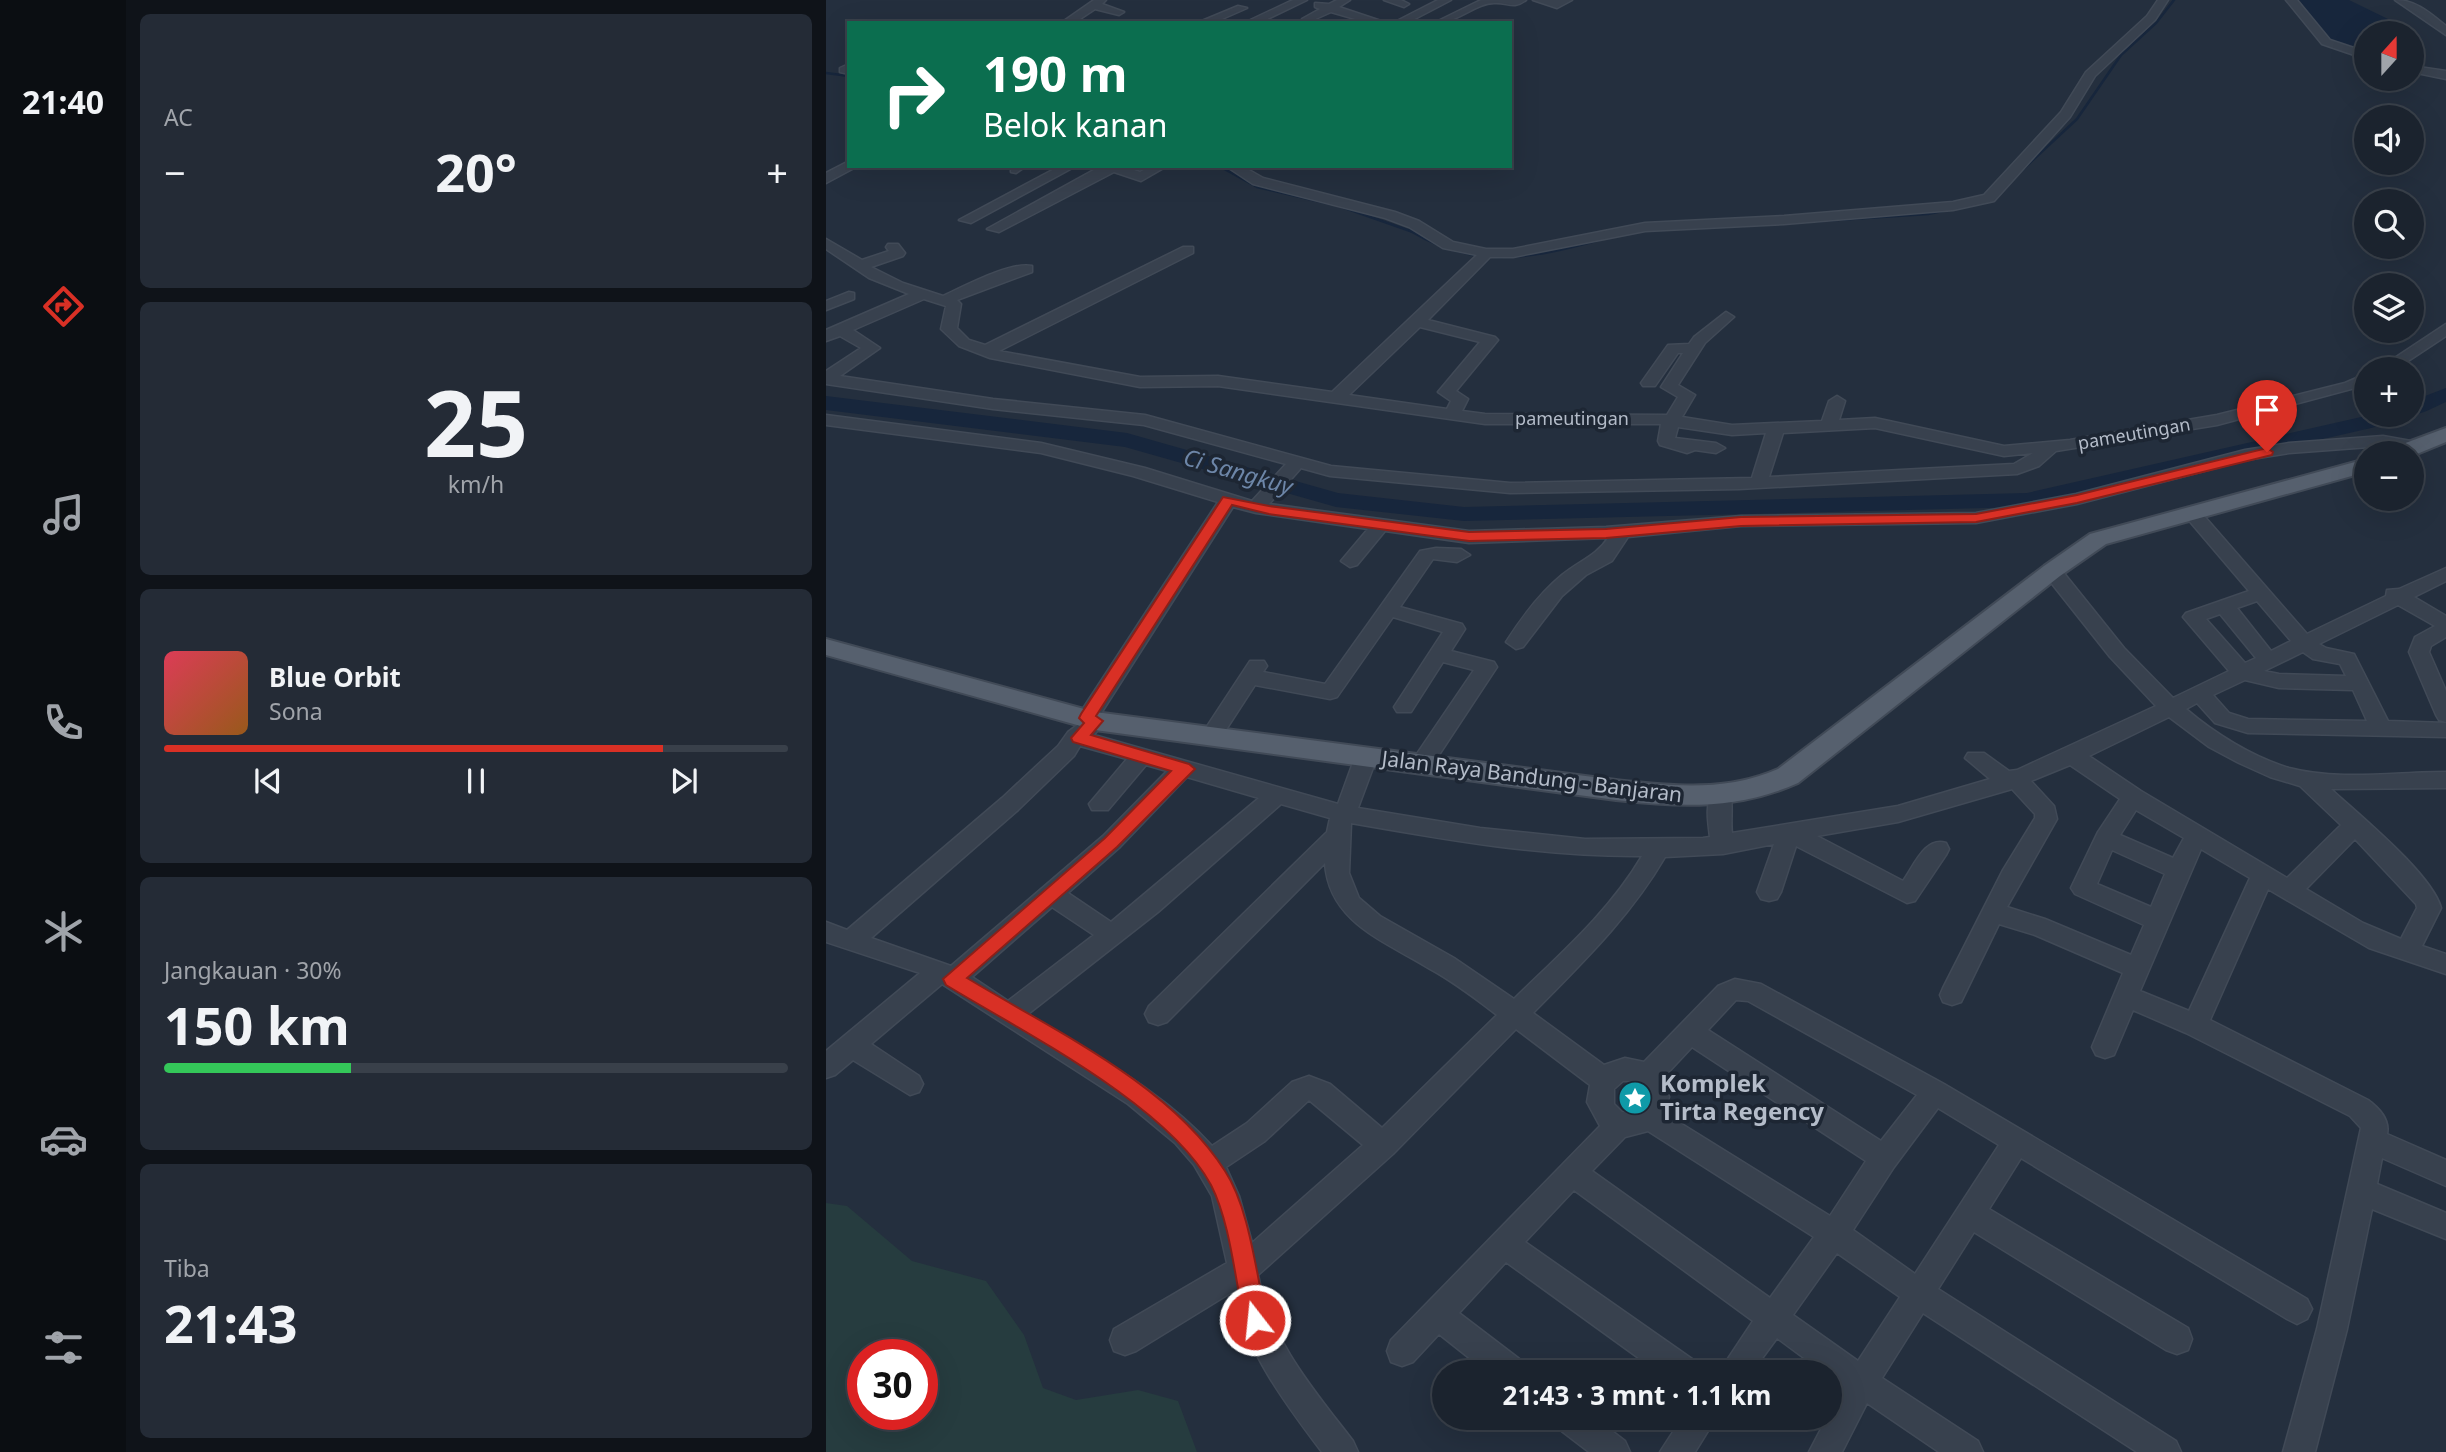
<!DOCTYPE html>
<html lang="id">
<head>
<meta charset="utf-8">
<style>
	body { margin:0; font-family:"Noto Sans",sans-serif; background:#242b36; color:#f1f3f6; height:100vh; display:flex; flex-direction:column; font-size:26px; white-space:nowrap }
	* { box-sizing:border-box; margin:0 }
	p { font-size:23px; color:#a0a4aa }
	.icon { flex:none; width:38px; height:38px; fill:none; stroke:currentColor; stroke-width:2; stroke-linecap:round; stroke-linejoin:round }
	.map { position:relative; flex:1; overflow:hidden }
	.sheet { display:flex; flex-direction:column; gap:14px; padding:14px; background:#0f1319; width:700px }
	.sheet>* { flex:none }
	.hud { position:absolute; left:21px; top:21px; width:665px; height:147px; border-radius:0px; box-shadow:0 7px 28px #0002,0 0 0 2px #39404a; background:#0b6e4f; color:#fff; overflow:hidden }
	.needle { width:46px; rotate:21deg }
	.fabs { position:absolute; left:1528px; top:21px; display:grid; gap:14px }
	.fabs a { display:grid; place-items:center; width:70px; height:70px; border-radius:50%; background:#1b232e; box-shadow:0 7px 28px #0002,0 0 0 2px #39404a; font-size:35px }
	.speed { position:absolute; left:21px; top:1339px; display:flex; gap:14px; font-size:35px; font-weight:700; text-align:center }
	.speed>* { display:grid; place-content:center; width:91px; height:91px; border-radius:50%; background:#1b232e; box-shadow:0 7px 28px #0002,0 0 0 2px #39404a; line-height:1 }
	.speed .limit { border:10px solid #d22; background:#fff; color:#111 }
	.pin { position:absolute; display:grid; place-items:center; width:60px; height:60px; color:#fff; margin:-72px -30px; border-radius:50% 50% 50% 0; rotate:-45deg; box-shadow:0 0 7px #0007 }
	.pin .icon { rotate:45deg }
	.me { position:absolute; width:77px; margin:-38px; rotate:344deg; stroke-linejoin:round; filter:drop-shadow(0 0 5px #0008) }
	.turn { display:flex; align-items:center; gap:24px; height:147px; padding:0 21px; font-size:32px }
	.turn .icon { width:91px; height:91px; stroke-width:2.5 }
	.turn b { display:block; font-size:49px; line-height:60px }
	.big { font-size:52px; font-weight:700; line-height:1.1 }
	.sheet .tile { flex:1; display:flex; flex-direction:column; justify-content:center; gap:10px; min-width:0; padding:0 24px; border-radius:10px; background:#242b36 }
	.sheet .dial { align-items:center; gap:0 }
	.dial b { font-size:91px; line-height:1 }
	.song { display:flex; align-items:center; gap:21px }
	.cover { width:84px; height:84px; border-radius:10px; background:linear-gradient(135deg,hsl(350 70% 55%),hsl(30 70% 35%)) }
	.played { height:7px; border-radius:4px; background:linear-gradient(90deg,#d93025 80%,#39404a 80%) }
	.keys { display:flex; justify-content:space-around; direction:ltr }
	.heat { display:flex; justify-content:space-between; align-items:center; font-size:38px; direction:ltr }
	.charge { height:10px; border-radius:5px; background:linear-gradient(90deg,#34c759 30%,#39404a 0) }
	.trip { position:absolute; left:606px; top:1360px; width:410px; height:70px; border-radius:35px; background:#1b232e; box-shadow:0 7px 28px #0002,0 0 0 2px #39404a; font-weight:700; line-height:70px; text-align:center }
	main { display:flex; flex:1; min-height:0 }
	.menu { display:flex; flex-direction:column; width:126px; justify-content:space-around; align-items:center; background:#0b0e12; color:#a0a4aa }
	.menu .icon { width:49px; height:49px }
	.menu .on { color:#d93025 }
	.menu b { font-size:32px; color:#f1f3f6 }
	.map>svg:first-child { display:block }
	.green { fill:#263c3f; fill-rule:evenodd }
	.water { fill:#17263c }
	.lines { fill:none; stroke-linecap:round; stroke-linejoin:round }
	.stream-far1 { stroke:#17263c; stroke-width:2.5 }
	.stream { stroke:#17263c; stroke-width:3.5 }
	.river { fill:#17263c; fill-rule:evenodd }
	.minor-casing { stroke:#414a57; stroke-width:3 }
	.major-casing { stroke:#414a57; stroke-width:4 }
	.minor { fill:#38414e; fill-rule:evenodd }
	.major { fill:#56606e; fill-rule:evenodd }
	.route { fill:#d93025; stroke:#8d1f18; stroke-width:2 }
	.labels { text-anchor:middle; stroke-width:7; stroke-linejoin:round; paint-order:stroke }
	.far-street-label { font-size:18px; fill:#b4bcc9; stroke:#1d2633 }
	.street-label { font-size:21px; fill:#b4bcc9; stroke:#1d2633 }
	.water-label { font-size:23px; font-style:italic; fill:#6d86a8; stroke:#1d2633 }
	.near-poi-label { font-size:24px; font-weight:bold; fill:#b4bcc9; stroke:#1d2633; text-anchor:start }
</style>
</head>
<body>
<main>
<nav class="menu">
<b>21:40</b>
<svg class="icon on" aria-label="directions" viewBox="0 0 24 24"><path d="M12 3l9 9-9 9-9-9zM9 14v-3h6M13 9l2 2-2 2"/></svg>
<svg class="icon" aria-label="music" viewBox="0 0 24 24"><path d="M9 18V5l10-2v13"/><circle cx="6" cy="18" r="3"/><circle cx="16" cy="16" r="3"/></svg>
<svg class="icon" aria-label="phone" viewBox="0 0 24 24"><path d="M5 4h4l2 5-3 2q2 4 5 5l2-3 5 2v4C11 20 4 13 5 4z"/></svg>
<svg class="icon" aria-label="climate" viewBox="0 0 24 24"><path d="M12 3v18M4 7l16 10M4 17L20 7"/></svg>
<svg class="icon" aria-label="car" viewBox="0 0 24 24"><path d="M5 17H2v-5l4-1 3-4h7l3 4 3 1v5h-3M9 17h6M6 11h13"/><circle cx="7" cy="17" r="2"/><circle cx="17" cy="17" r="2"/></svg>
<svg class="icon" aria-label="filters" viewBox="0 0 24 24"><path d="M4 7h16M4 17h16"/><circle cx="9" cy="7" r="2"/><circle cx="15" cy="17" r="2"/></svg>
</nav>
<section class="sheet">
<div class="tile"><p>AC</p>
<div class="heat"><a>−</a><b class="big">20°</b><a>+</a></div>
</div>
<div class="tile dial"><b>25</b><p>km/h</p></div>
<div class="tile">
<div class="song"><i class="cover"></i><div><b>Blue Orbit</b><p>Sona</p></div></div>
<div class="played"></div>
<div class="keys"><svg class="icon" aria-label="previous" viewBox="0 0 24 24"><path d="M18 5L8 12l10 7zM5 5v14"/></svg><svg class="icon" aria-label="pause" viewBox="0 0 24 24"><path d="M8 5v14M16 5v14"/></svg><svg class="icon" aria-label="next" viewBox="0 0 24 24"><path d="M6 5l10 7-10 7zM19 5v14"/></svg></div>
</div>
<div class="tile"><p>Jangkauan · 30%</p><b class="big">150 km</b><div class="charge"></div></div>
<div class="tile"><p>Tiba</p><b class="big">21:43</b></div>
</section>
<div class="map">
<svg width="1620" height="1452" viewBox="0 0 1620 1452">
	<rect width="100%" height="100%" fill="#242f3e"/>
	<path class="green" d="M 0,1203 L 21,1206 L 86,1261 L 160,1281 L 198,1335 L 217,1388 L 250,1400 L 312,1390 L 352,1401 L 371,1452 L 0,1452 ZM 96,1354 L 96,1414 L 37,1414 L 37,1354 Z"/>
	<path class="water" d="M 1473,0 L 1523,0 L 1562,19 L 1563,28 L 1577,33 L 1540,33 L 1540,50 L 1502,40 Z"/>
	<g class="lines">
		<path class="stream-far1" d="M 0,73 L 23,76
			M 393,166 L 431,187 L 504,204
			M 1193,173 L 1251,119 L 1295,55 L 1330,23 L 1348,0
			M 513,206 L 587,232
			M 915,226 L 1102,214 L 1160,202"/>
		<path class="stream" d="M 584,230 C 649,270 705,258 775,239"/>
		<path class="river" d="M 1620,388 L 1620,402 C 1608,407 1596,415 1583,415 L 1580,420 L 1201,507 L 638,521 L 510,507 L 299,447 L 0,410 L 0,396 L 301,433 L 512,493 L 638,507 L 1201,493 L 1544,415 L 1586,415 L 1586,401 Z"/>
		<defs>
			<path id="minor" d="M 268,0 L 280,0 L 276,4 L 298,12 L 293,15 L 269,9 L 248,23 L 235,23 Z
				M 467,0 L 481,0 L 433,23 L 418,23 Z
				M 511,0 L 524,0 L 513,7 L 561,23 L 543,23 L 505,12 L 485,21 L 476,19 L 494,9 L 489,7 L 489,3 L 503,4 Z
				M 558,0 L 575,0 L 583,4 L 578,7 Z
				M 612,0 L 625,0 L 581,23 L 567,23 Z
				M 655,0 L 700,0 C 687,10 682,2 668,3 C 649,3 633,23 608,23 Z
				M 707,0 L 746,0 L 731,8 Z
				M 1332,0 L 1342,0 L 1329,20 L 1269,76 L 1244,117 L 1168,201 L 1127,210 L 958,224 L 819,231 L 687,257 L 664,257 L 602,320 L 669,337 L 672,340 L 630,391 L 642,399 L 636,411 L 659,414 L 841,415 L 852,397 L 835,387 L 857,353 L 852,353 L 829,386 L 817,386 L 815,383 L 842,345 L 863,344 L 868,337 L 900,312 L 908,317 L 879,343 L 852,385 L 869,395 L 856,417 L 906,425 L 996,421 L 1003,401 L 1011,396 L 1019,401 L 1013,420 L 1049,418 L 1178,446 L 1244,440 L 1391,415 L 1519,383 L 1540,374 L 1540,385 L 1391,425 L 1230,451 L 1213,466 L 1191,474 L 913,489 L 684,493 L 504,476 L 475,468 L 443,504 L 643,531 L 780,527 L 915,516 L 1150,513 L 1250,494 L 1419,450 L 1463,443 L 1557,436 L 1596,443 L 1599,447 L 1596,451 L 1557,446 L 1463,453 L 1420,460 L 1251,504 L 1150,523 L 915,526 L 802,537 L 786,561 L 760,575 L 736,596 L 697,647 L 690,649 L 680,642 C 696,617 713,594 736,575 C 753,561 770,556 782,538 L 643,543 L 559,531 L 531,565 L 524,567 L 515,561 L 542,529 L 430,513 L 407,507 L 274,715 L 279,721 L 268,735 L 512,804 L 529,757 L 532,752 L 548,752 L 551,757 L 532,808 L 654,828 L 759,839 L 877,838 L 884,837 C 882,821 879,805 887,790 L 903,790 C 908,799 904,821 906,833 L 1072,806 L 1164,779 L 1139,758 L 1142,753 L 1158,753 L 1183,771 L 1191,770 L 1330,706 L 1284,657 L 1219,575 L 1217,571 L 1219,567 L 1233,567 L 1298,648 L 1347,698 L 1403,671 L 1357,617 L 1360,613 L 1423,591 L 1360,517 L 1357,513 L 1360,509 L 1372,509 L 1481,634 L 1560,596 L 1561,590 L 1573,589 L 1620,568 L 1620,581 L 1588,597 L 1620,616 L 1620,637 L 1605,646 L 1603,652 L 1620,691 L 1620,722 L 1613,720 L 1610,715 L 1583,652 L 1589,637 L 1609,626 L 1572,605 L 1493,644 L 1500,648 L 1528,654 L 1562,721 L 1620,723 L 1620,737 L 1422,733 L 1389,723 L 1371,703 L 1360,709 C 1388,733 1426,757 1463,768 C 1512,781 1570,772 1620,772 L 1620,788 L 1505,789 C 1533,815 1606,874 1615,908 L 1596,946 L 1620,954 L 1620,974 L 1543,948 L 1442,889 L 1384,1020 L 1542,1100 C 1553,1108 1564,1120 1561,1134 L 1620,1160 L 1620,1186 L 1556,1158 L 1551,1184 L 1620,1213 L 1620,1239 L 1546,1209 L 1521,1329 L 1489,1452 L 1457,1452 L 1491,1329 L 1535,1128 L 1524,1116 L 1360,1033 L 1307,1010 L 1288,1055 L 1279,1058 L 1270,1055 L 1266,1047 L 1297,973 L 1209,935 L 1173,924 L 1135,1002 L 1126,1005 L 1117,1002 L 1114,995 L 1117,988 L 1177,870 L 1209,818 L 1209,814 L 1186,789 L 1072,822 L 991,836 L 1077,881 C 1088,866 1099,836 1120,843 L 1123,849 L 1120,855 L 1089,901 L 1081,903 L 970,846 L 955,892 L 951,899 L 943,901 L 935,899 L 931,892 L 948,844 L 897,854 L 839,857 C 804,917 756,963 707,1013 L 778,1065 L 799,1058 L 818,1062 L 892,986 L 909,979 L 935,984 L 1118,1084 L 1481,1299 L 1486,1309 L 1481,1319 L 1471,1324 L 1461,1319 L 1195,1158 L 1163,1209 L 1362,1328 L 1366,1339 L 1362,1350 L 1351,1354 L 1340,1350 L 1148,1232 L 1112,1289 L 1350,1441 L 1355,1452 L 1311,1452 L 1097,1313 L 1056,1378 L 1152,1441 L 1157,1452 L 1113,1452 L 1041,1403 L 1016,1452 L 983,1452 L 1017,1387 L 1003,1376 L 1003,1372 L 997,1372 L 951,1338 L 926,1372 L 893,1372 L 927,1321 L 748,1190 L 699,1242 L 869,1361 L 873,1372 L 832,1372 L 680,1262 L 633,1313 L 696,1361 L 700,1372 L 661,1372 L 613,1334 L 587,1362 L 576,1366 L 565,1362 L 561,1351 L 565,1340 L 774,1126 L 761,1102 L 764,1085 L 690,1029 L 567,1154 L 432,1275 C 445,1341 487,1389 527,1441 L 532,1452 L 496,1452 C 458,1402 422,1353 406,1292 L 310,1351 L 299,1355 L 288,1351 L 284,1340 L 288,1329 L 401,1263 L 386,1196 L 368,1165 L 349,1143 L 302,1104 L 116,984 L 45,1044 L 93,1076 L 97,1084 L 93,1092 L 84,1095 L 27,1060 L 9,1075 L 0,1078 L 0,1051 L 94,973 L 0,942 L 0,922 L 21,930 L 176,798 L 232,746 L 242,732 L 254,723 L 251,718 L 254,713 L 392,502 L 307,476 L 215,453 L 0,425 L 0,415 L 215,443 L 319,468 L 426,501 L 460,464 L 318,425 L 167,409 L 0,384 L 0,371 L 35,348 L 14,336 L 0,341 L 0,330 L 83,294 L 43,278 L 0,249 L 0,239 L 36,260 L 63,251 L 60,247 L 62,244 L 72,244 L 79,253 L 77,256 L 45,267 L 77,283 L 117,296 C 137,287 185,261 206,266 L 206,272 L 131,300 L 135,304 L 131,328 L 143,340 L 159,345 L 357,247 L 367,247 L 367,253 L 173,351 L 314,377 L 392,376 L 506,392 L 651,255 L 617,248 L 583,227 L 559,218 L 427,184 L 400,166 L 416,166 L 437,178 L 569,212 L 593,221 L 627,242 L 660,249 L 687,249 L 819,223 L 958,216 L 1127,202 L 1158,195 L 1235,112 L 1260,72 L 1321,16 ZM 98,299 L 120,306 L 115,329 L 133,346 L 164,358 L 314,387 L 392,386 L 659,424 L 835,424 L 832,441 L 834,445 L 861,453 L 869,450 L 890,453 L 899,448 L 890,443 L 849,438 L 852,427 L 906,435 L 940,433 L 926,478 L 684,483 L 505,466 L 319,415 L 167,399 L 14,376 L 54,348 L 27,330 ZM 594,327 L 654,342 L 612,392 L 625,401 L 621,409 L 523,395 ZM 1049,428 L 1178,456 L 1207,453 L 1188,464 L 943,477 L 957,433 ZM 1431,601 L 1465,641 L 1445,651 L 1411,608 ZM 1394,614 L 1430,658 L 1419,663 L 1380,619 ZM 1477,652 L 1487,659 L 1514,664 L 1520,676 L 1453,674 L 1438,671 ZM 1419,680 L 1453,688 L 1527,690 L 1541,721 L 1422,719 L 1403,713 L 1387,695 ZM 1343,717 L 1383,747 L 1413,763 L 1444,777 L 1474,786 L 1515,825 L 1461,878 L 1315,791 L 1263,756 ZM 254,746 L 301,759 L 263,804 L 266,810 L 282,810 L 320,765 L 341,771 L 277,836 L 125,966 L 45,938 L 192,810 L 248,756 ZM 1244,765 L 1294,799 L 1272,832 L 1245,888 L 1249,894 L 1318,925 L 1305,955 L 1219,919 L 1181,907 L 1231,819 L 1228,806 L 1205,781 ZM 361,777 L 433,798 L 285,922 L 242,893 L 293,848 ZM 455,804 L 504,818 L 501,832 L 323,1006 L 319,1014 L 323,1022 L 332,1025 L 341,1022 L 499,863 C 503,923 559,941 604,969 C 628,982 650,999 671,1015 L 556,1128 L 504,1084 L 483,1076 L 466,1082 L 421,1123 L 386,1146 C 334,1088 266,1056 202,1014 L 332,912 ZM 1310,810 L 1358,838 L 1347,858 L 1294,835 ZM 525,823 C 622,840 718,857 816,856 C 783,912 734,954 688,999 L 628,958 L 554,916 L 533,898 L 523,873 ZM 1529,839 L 1590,904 L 1591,908 L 1575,939 L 1537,923 L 1480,889 ZM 1375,849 L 1424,878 L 1363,1011 L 1314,991 ZM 1286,850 L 1339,874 L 1325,907 L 1271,884 ZM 226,907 L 268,935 L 182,1001 L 146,977 ZM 910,1000 L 922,1001 L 1091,1095 L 1055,1141 L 882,1030 ZM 866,1047 L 1040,1161 L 1004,1216 L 838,1113 L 843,1097 L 837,1078 ZM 797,1081 L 807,1081 L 816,1089 L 816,1104 L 807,1112 L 796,1112 L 788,1104 L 788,1089 ZM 483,1100 L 537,1145 L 426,1243 L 413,1196 L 400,1167 L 439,1141 ZM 1112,1108 L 1173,1145 L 1089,1274 L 1027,1230 L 1068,1167 ZM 822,1131 L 988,1237 L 944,1298 L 766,1171 L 799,1137 ZM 1011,1253 L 1074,1297 L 1032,1361 L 967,1315 Z
				M 1460,0 L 1471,0 L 1504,40 L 1540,52 L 1540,59 L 1496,44 Z
				M 1569,0 C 1590,0 1604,13 1620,26 L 1620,35 Z
				M 412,6 L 421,8 L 387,23 L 371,23 Z
				M 23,64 L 23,74 L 14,72 L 14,68 Z
				M 1586,66 L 1620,71 L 1620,79 L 1586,72 Z
				M 23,161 L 23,166 L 28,168 L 0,183 L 0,173 Z
				M 185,166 L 200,166 L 190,173 L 185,172 Z
				M 234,166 L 250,166 L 145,223 L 133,220 Z
				M 275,166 L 296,166 L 314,172 L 325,166 L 341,166 L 315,181 L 288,172 L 173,232 L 161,229 Z
				M 23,292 L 28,293 L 28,299 L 0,310 L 0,301 Z
				M 1620,324 L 1620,336 L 1570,369 L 1552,369 Z
				M 610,548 L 635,549 L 644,555 L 631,562 L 607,559 L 574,607 L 636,624 L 639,629 L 625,651 L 668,662 L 671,667 L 603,770 L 587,770 L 584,764 L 648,670 L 617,662 L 585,712 L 571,712 L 568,707 L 617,632 L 567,617 L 511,697 L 504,699 L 429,685 L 392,742 L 378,742 L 374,737 L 424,661 L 438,661 L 441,666 L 437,672 L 499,684 L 594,551 Z
				M 729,1418 L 769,1418 L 799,1441 L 804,1452 L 763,1452 L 733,1429 Z
				M 856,1418 L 890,1418 L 869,1452 L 834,1452 Z"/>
			<path id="major" d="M 1620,428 L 1620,442 L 1586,456 L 1586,453 L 1563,453 L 1566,448 Z
				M 1540,459 L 1540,472 L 1280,544 L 1234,576 L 972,783 C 911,810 854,807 790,800 L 269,730 L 0,655 L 0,639 L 269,712 L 790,780 C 846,786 900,792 952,769 L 1218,566 L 1264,534 Z"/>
		</defs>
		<use href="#minor" class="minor-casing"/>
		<use href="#major" class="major-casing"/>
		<use href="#minor" class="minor"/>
		<use href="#major" class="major"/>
	</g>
	<path class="route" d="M 1441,448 L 1447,452 L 1446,455 L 1251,503 L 1150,522 L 915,526 L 780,538 L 643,541 L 443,514 L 406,505 L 270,716 L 277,721 L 265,735 L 363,764 L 369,769 L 291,847 L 141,978 C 227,1030 344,1084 399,1171 C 424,1209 430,1275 441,1320 L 437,1327 L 429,1331 L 422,1327 L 418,1320 C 409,1279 404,1222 385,1185 C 342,1105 197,1032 120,985 L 117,979 L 279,838 L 345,771 L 247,742 L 245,738 L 258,723 L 253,718 L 255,714 L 397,497 L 443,506 L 643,532 L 780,529 L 915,517 L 1150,514 L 1251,495 Z"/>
	<defs>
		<symbol id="sight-disc" viewBox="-11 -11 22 22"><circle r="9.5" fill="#0f9aa8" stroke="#1d2633"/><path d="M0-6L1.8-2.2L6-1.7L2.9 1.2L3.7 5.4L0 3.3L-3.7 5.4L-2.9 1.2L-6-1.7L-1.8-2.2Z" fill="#fff"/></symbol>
	</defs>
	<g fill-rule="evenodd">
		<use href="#sight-disc" x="790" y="1079" width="38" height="38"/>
	</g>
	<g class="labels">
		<g class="far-street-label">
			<text x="746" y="425">pameutingan</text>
			<text transform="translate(1308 434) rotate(-10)" y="6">pameutingan</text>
		</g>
		<g class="street-label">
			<text transform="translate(706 777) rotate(7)" y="7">Jalan Raya Bandung - Banjaran</text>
		</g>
		<g class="water-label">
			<text transform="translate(412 472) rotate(16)" y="8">Ci Sangkuy</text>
		</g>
		<g class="near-poi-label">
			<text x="834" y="1092">Komplek<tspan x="834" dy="28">Tirta Regency</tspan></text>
		</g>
	</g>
</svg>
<div class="fabs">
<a><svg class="needle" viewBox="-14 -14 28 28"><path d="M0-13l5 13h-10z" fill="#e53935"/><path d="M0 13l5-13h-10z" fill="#a0a4aa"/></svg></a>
<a><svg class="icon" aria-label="sound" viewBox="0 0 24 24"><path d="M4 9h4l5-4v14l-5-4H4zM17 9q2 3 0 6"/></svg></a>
<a><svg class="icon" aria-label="search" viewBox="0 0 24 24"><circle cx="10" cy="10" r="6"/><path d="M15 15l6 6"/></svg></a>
<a><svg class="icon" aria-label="layers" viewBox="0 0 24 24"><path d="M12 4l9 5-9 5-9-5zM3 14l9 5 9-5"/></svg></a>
<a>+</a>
<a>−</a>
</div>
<div class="speed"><div class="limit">30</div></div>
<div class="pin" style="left:1441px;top:452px;background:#d93025"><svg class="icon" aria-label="arrive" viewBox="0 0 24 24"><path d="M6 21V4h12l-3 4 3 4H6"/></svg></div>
<svg class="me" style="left:429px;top:1320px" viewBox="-20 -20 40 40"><circle r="17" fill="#d93025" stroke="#fff" stroke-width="3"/><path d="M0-11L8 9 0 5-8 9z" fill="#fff"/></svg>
<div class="trip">21:43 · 3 mnt · 1.1 km</div>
<div class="hud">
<div class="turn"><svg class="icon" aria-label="right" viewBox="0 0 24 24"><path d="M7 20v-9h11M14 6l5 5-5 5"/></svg><div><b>190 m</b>Belok kanan</div></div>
</div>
</div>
</main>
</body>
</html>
